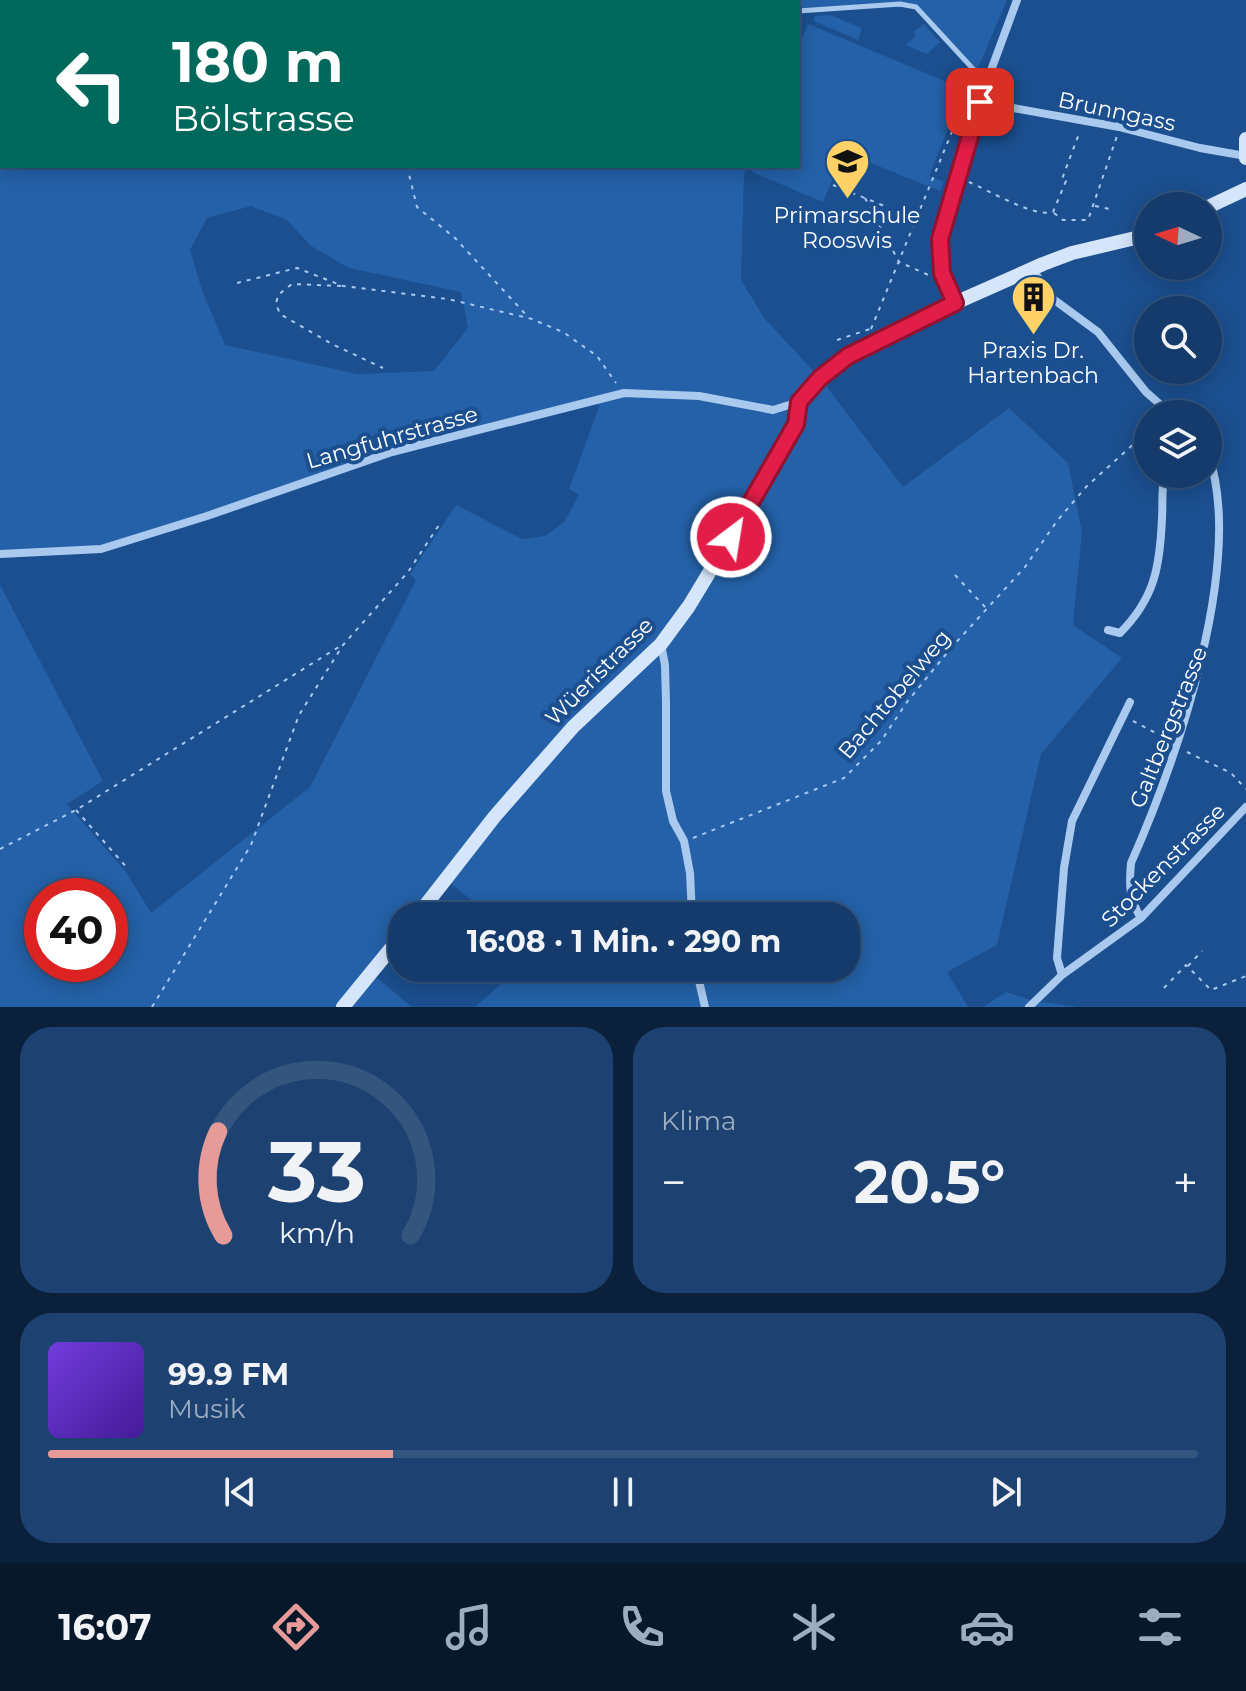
<!DOCTYPE html>
<html lang="de">
<head>
<meta charset="utf-8">
<style>
	body { margin:0; font-family:Montserrat,sans-serif; background:#1d4271; color:#f1f3f6; height:100vh; display:flex; flex-direction:column; font-size:30px; white-space:nowrap }
	* { box-sizing:border-box; margin:0 }
	p { font-size:26px; color:#9dadc1 }
	.icon { flex:none; width:44px; height:44px; fill:none; stroke:currentColor; stroke-width:2; stroke-linecap:round; stroke-linejoin:round }
	.map { position:relative; height:1007px; overflow:hidden }
	.drawer { display:flex; flex-direction:column; gap:20px; padding:20px; background:#0b203b; flex:1 }
	.drawer>* { flex:none }
	.banner { position:absolute; left:0px; top:0px; width:800px; height:168px; box-shadow:0 4px 20px #0003,0 0 0 2px #33557e; background:#00695c; color:#fff; overflow:hidden }
	.needle { width:52px; rotate:274deg }
	.fabs { position:absolute; left:1134px; top:192px; display:grid; gap:16px }
	.fabs a { display:grid; place-items:center; width:88px; height:88px; border-radius:50%; background:#143b6b; box-shadow:0 4px 20px #0003,0 0 0 2px #33557e; font-size:40px }
	.speed { position:absolute; left:24px; top:878px; display:flex; gap:16px; font-size:40px; font-weight:700; text-align:center }
	.speed>* { display:grid; place-content:center; width:104px; height:104px; border-radius:50%; background:#143b6b; box-shadow:0 4px 20px #0003,0 0 0 2px #33557e; line-height:1 }
	.speed .limit { border:12px solid #d22; background:#fff; color:#111 }
	.pin { position:absolute; display:grid; place-items:center; width:68px; height:68px; color:#fff; margin:-34px; border-radius:16px; box-shadow:0 4px 12px #0006 }
	.me { position:absolute; width:88px; margin:-44px; rotate:31deg; stroke-linejoin:round; filter:drop-shadow(0 0 6px #0008) }
	.turn { display:flex; align-items:center; gap:28px; height:168px; padding:0 40px; font-size:36px }
	.turn .icon { width:104px; height:104px; stroke-width:2.5 }
	.turn b { display:block; font-size:56px; line-height:68px }
	.big { font-size:60px; font-weight:700; line-height:1.1 }
	.drawer .widget { flex:1; display:flex; flex-direction:column; justify-content:center; gap:12px; min-width:0; padding:0 28px; border-radius:32px; background:#1d4271 }
	.drawer .dial { align-items:center; gap:0 }
	.dial svg { height:208px; overflow:visible; fill:none; stroke:#33557e; stroke-width:7; stroke-linecap:round; text-anchor:middle }
	.dial text { fill:#f1f3f6; stroke:none }
	.song { display:flex; align-items:center; gap:24px }
	.cover { width:96px; height:96px; border-radius:12px; background:linear-gradient(135deg,hsl(260 70% 55%),hsl(260 70% 35%)) }
	.played { height:8px; border-radius:4px; background:linear-gradient(90deg,#e69b98 30%,#33557e 30%) }
	.keys { display:flex; justify-content:space-around; direction:ltr }
	.heat { display:flex; justify-content:space-between; align-items:center; font-size:44px; direction:ltr }
	.drawer .tiles { flex:1; display:grid; gap:20px; grid-template-columns:1fr 1fr }
	.widget:last-child { grid-column:span 2 }
	.trip { position:absolute; left:388px; top:902px; width:472px; height:80px; border-radius:32px; background:#143b6b; box-shadow:0 4px 20px #0003,0 0 0 2px #33557e; font-weight:700; line-height:80px; text-align:center }
	.tab-bar { display:flex; height:128px; justify-content:space-around; align-items:center; background:#08182b; color:#9dadc1 }
	.tab-bar .icon { width:56px; height:56px }
	.tab-bar .active { color:#e69b98 }
	.tab-bar b { font-size:36px; color:#f1f3f6 }
	.map>svg:first-child { display:block }
	.green { fill:#2461a8; fill-rule:evenodd }
	.lines { fill:none; stroke-linecap:round; stroke-linejoin:round }
	.path { stroke:#a9c9ee; stroke-width:2; stroke-dasharray:4 6; stroke-linecap:butt }
	.lane { stroke:#a9c9ee; stroke-width:5 }
	.street { stroke:#a9c9ee; stroke-width:8 }
	.secondary { stroke:#d6e6fa; stroke-width:14 }
	.route-casing { stroke:#92132f; stroke-width:20 }
	.route { stroke:#e11d48; stroke-width:14 }
	.labels { text-anchor:middle; stroke-width:8; stroke-linejoin:round; paint-order:stroke }
	.street-label { font-size:22px; fill:#fff; stroke:#1b4f8f }
	.poi-label { font-size:22px; fill:#fff; stroke:#1b4f8f }
</style>
</head>
<body>
<div class="map">
<svg width="1246" height="1007" viewBox="0 0 1246 1007">
	<rect width="100%" height="100%" fill="#1b4f8f"/>
	<path class="green" d="M 0,0 L 1007,0 L 976,73 L 915,7 L 803,10 L 798,24 L 798,2 L 2,2 L 2,166 L 747,166 L 744,174 L 741,280 L 765,319 L 820,378 L 903,487 L 1009,408 L 1068,463 L 1082,532 L 1073,625 L 1122,658 L 1041,754 L 997,945 L 947,972 L 968,1007 L 475,1007 L 519,968 L 846,968 L 846,916 L 490,916 L 447,880 L 417,916 L 402,916 L 402,935 L 371,973 L 412,1007 L 0,1007 L 0,585 L 103,781 L 67,804 L 126,872 L 151,913 L 310,787 L 416,580 L 410,574 L 456,505 L 522,539 L 545,536 L 564,522 L 579,495 L 569,489 L 599,407 L 598,400 L 392,452 L 101,549 L 0,554 ZM 251,206 L 287,220 L 311,246 L 349,268 L 461,292 L 468,328 L 434,371 L 357,374 L 225,345 L 202,290 L 190,250 L 207,218 ZM 42,896 L 110,896 L 110,964 L 42,964 Z
		M 830,15 L 862,28 L 858,40 L 814,21 L 815,16 Z
		M 808,24 L 964,89 L 929,176 L 944,182 L 940,191 L 844,152 L 823,202 L 752,172 L 754,166 L 798,166 L 798,48 Z
		M 924,24 L 940,42 L 927,54 L 905,45 L 916,36 L 913,32 Z
		M 1006,992 L 1034,1001 L 1080,1007 L 983,1007 Z"/>
	<g class="lines">
		<path class="path" d="M 472,2 L 473,0
			M 407,166 L 417,207 L 455,238 L 529,318 L 563,332 L 597,356 L 616,383
			M 969,182 C 988,190 1035,218 1053,212 L 1066,181 L 1062,179 L 1080,131
			M 833,185 L 916,219
			M 865,198 L 899,262 L 933,277
			M 1095,206 L 1110,209
			M 1054,213 L 1063,220 L 1088,220 L 1117,136
			M 237,283 L 297,268 L 343,286 L 448,299 L 528,318
			M 341,286 L 292,284 L 278,295 L 276,304 L 280,314 L 332,344 L 383,368
			M 871,329 L 972,83
			M 837,340 L 870,329
			M 955,575 L 986,608
			M 1133,721 L 1167,739
			M 1187,752 L 1231,773 L 1246,789
			M 76,810 L 129,870
			M 693,838 L 844,778 L 881,741 L 907,702 L 951,648 L 1025,567 L 1057,521 L 1086,487 L 1148,431
			M 0,849 L 76,810 L 342,645
			M 1188,966 L 1202,951
			M 1164,988 L 1186,965 L 1211,990 L 1246,976
			M 152,1007 L 251,845 L 299,715 L 343,645 L 408,572 L 439,525"/>
		<path class="lane" d="M 798,11 L 900,4 L 916,7 L 986,83"/>
		<path class="street" d="M 980,102 L 1119,127 L 1200,148 L 1246,156
			M 1033,269 L 1049,296 L 1098,332 L 1146,392 L 1171,414
			M 955,303 L 942,273 L 940,239 L 986,84 L 1017,0
			M 0,554 L 101,549 L 207,516 L 392,452 L 624,393 L 699,396 L 773,410 L 799,402
			M 1108,630 L 1120,633 C 1155,598 1160,566 1162,518 C 1163,504 1161,488 1165,474
			M 661,644 L 665,665 L 666,703 L 666,791 L 673,821 L 684,841 L 690,873 L 692,916
			M 1141,918 C 1129,899 1129,885 1131,863 C 1177,759 1246,561 1208,453
			M 696,968 L 705,1007
			M 1062,975 L 1057,958 L 1064,868 L 1072,821 L 1130,702
			M 1029,1007 L 1062,975 L 1141,918 L 1246,807"/>
		<path class="secondary" d="M 1246,139 L 1246,158
			M 1208,207 L 1246,189
			M 417,916 L 495,816 L 573,727 L 661,644 L 689,606 L 773,467 L 796,424 L 799,402 L 820,378 L 848,356 L 955,303 L 1043,264 L 1072,253 L 1148,235
			M 343,1007 L 402,935"/>
	</g>
	<g class="lines">
		<defs>
			<path id="route" d="M 731,537 L 796,424 L 799,402 L 820,378 L 848,356 L 955,303 L 942,273 L 940,239 L 980,102"/>
		</defs>
		<use href="#route" class="route-casing"/>
		<use href="#route" class="route"/>
	</g>
	<defs>
		<symbol id="school-pin" viewBox="-11 -11 22 30"><path d="M0 17L-7.5 6A9.5 9.5 0 1 1 7.5 6Z" fill="#ffd166" stroke="#1b4f8f"/><path d="M0-5L7-2L0 1L-7-2ZM-4 1L0 2.5L4 1V4Q0 6-4 4Z" fill="#111"/></symbol>
		<symbol id="building-pin" viewBox="-11 -11 22 30"><path d="M0 17L-7.5 6A9.5 9.5 0 1 1 7.5 6Z" fill="#ffd166" stroke="#1b4f8f"/><path d="M-4-6H4V6H1V3H-1V6H-4ZM-2.5-4.3h1.7v1.8h-1.7ZM.8-4.3h1.7v1.8H.8ZM-2.5-1h1.7V.8h-1.7ZM.8-1h1.7V.8H.8Z" fill="#111"/></symbol>
	</defs>
	<g fill-rule="evenodd">
		<use href="#school-pin" x="822" y="136" width="51" height="69"/>
		<use href="#building-pin" x="1008" y="272" width="51" height="69"/>
	</g>
	<g class="labels">
		<g class="street-label">
			<text transform="translate(1117 111) rotate(12)" y="8">Brunngass</text>
			<text transform="translate(392 437) rotate(-16)" y="8">Langfuhrstrasse</text>
			<text transform="translate(599 671) rotate(-45)" y="8">Wüeristrasse</text>
			<text transform="translate(894 694) rotate(-50)" y="8">Bachtobelweg</text>
			<text transform="translate(1168 727) rotate(-68)" y="8">Galtbergstrasse</text>
			<text transform="translate(1163 865) rotate(-45)" y="8">Stockenstrasse</text>
		</g>
		<g class="poi-label">
			<text x="847" y="223">Primarschule<tspan x="847" dy="25">Rooswis</tspan></text>
			<text x="1033" y="358">Praxis Dr.<tspan x="1033" dy="25">Hartenbach</tspan></text>
		</g>
	</g>
</svg>
<div class="fabs">
<a><svg class="needle" viewBox="-14 -14 28 28"><path d="M0-13l5 13h-10z" fill="#e53935"/><path d="M0 13l5-13h-10z" fill="#9dadc1"/></svg></a>
<a><svg class="icon" aria-label="search" viewBox="0 0 24 24"><circle cx="10" cy="10" r="6"/><path d="M15 15l6 6"/></svg></a>
<a><svg class="icon" aria-label="layers" viewBox="0 0 24 24"><path d="M12 4l9 5-9 5-9-5zM3 14l9 5 9-5"/></svg></a>
</div>
<div class="speed"><div class="limit">40</div></div>
<div class="pin" style="left:980px;top:102px;background:#d93025"><svg class="icon" aria-label="arrive" viewBox="0 0 24 24"><path d="M6 21V4h12l-3 4 3 4H6"/></svg></div>
<svg class="me" style="left:731px;top:537px" viewBox="-20 -20 40 40"><circle r="17" fill="#e11d48" stroke="#fff" stroke-width="3"/><path d="M0-11L8 9 0 5-8 9z" fill="#fff"/></svg>
<div class="trip">16:08 · 1 Min. · 290 m</div>
<div class="banner">
<div class="turn"><svg class="icon" aria-label="left" viewBox="0 0 24 24"><path d="M17 20v-9H6M10 6l-5 5 5 5"/></svg><div><b>180 m</b>Bölstrasse</div></div>
</div>
</div>
<section class="drawer">
<div class="tiles">
<div class="widget dial"><svg viewBox="0 0 100 80">
<path d="M14 69A42 42 0 1 1 86 69"/>
<path d="M14 69A42 42 0 0 1 12 29" stroke="#e69b98"/>
<text x="50" y="56" font-size="32" font-weight="700">33</text>
<text x="50" y="72" font-size="11">km/h</text>
</svg></div>
<div class="widget"><p>Klima</p>
<div class="heat"><a>−</a><b class="big">20.5°</b><a>+</a></div>
</div>
<div class="widget">
<div class="song"><i class="cover"></i><div><b>99.9 FM</b><p>Musik</p></div></div>
<div class="played"></div>
<div class="keys"><svg class="icon" aria-label="previous" viewBox="0 0 24 24"><path d="M18 5L8 12l10 7zM5 5v14"/></svg><svg class="icon" aria-label="pause" viewBox="0 0 24 24"><path d="M8 5v14M16 5v14"/></svg><svg class="icon" aria-label="next" viewBox="0 0 24 24"><path d="M6 5l10 7-10 7zM19 5v14"/></svg></div>
</div>
</div>
</section>
<nav class="tab-bar">
<b>16:07</b>
<svg class="icon active" aria-label="directions" viewBox="0 0 24 24"><path d="M12 3l9 9-9 9-9-9zM9 14v-3h6M13 9l2 2-2 2"/></svg>
<svg class="icon" aria-label="music" viewBox="0 0 24 24"><path d="M9 18V5l10-2v13"/><circle cx="6" cy="18" r="3"/><circle cx="16" cy="16" r="3"/></svg>
<svg class="icon" aria-label="phone" viewBox="0 0 24 24"><path d="M5 4h4l2 5-3 2q2 4 5 5l2-3 5 2v4C11 20 4 13 5 4z"/></svg>
<svg class="icon" aria-label="climate" viewBox="0 0 24 24"><path d="M12 3v18M4 7l16 10M4 17L20 7"/></svg>
<svg class="icon" aria-label="car" viewBox="0 0 24 24"><path d="M5 17H2v-5l4-1 3-4h7l3 4 3 1v5h-3M9 17h6M6 11h13"/><circle cx="7" cy="17" r="2"/><circle cx="17" cy="17" r="2"/></svg>
<svg class="icon" aria-label="filters" viewBox="0 0 24 24"><path d="M4 7h16M4 17h16"/><circle cx="9" cy="7" r="2"/><circle cx="15" cy="17" r="2"/></svg>
</nav>
</body>
</html>
